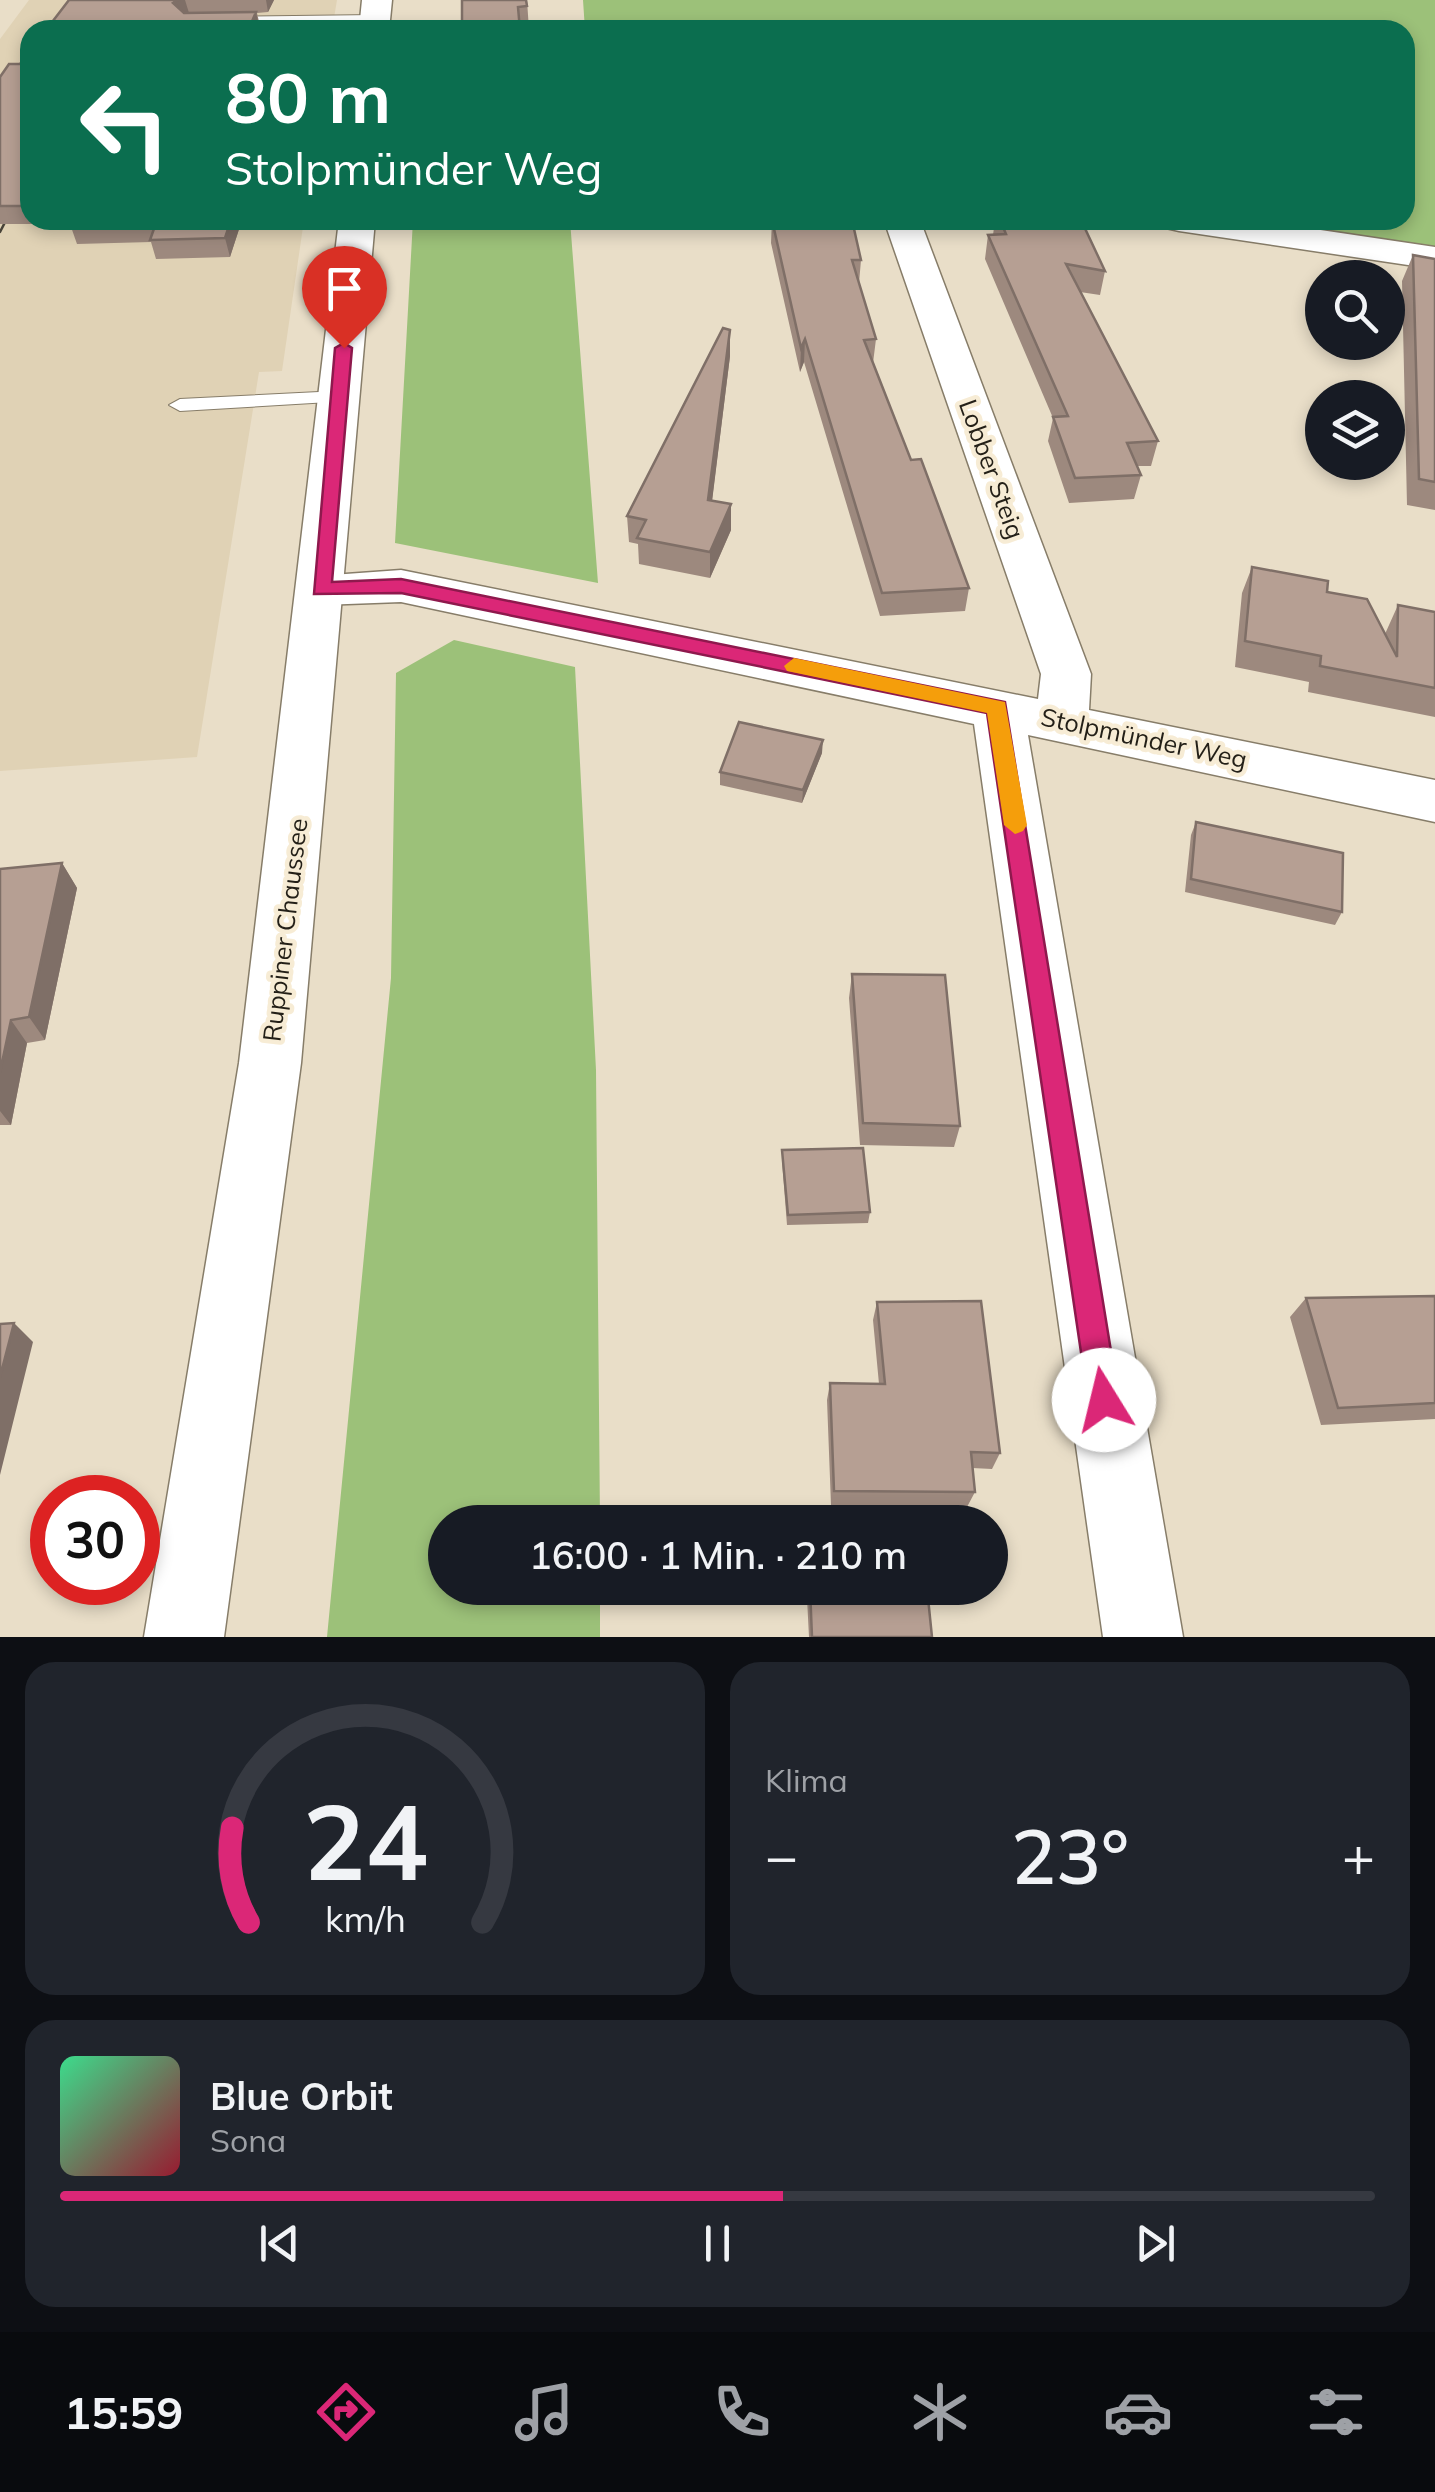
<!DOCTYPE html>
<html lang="de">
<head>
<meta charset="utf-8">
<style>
	body { margin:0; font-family:Mulish,sans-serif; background:#20242c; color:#f1f3f6; height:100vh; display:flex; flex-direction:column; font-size:38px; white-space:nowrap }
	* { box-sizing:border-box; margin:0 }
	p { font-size:32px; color:#9ea1a6 }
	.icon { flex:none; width:55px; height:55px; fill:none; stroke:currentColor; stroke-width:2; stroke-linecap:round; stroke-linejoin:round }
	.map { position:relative; height:1637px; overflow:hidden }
	.sheet { display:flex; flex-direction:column; gap:25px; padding:25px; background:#0d0f14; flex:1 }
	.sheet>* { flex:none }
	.guide { position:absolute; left:20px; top:20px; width:1395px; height:210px; border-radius:30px; box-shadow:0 5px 15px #0003; background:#0b6e4f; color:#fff; overflow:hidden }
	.buttons { position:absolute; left:1305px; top:260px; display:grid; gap:20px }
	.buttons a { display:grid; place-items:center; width:100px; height:100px; border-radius:50%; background:#171b24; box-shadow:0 5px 15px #0003; font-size:50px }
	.speed { position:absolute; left:30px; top:1475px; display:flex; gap:20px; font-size:50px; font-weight:700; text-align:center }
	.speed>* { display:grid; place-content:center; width:130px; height:130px; border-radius:50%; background:#171b24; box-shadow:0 5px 15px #0003; line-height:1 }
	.speed .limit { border:15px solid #d22; background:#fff; color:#111 }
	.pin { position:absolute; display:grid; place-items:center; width:85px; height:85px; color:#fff; margin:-102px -42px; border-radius:50% 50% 50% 0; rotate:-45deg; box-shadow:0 0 10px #0007 }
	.pin .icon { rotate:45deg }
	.me { position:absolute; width:110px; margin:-55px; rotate:351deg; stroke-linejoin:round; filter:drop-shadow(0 0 8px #0008) }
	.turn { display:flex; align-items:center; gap:35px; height:210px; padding:0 40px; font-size:45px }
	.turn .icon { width:130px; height:130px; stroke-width:2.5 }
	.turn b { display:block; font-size:70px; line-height:85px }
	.big { font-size:75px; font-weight:600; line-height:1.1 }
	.sheet .widget { flex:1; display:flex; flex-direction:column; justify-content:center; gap:15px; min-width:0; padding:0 35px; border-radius:30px; background:#20242c }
	.sheet .dial { align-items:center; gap:0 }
	.dial svg { height:260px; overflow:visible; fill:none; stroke:#363941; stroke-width:7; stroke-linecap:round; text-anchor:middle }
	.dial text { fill:#f1f3f6; stroke:none }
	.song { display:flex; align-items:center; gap:30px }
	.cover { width:120px; height:120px; border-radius:15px; background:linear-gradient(135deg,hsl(150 70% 55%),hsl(350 70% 35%)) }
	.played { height:10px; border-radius:5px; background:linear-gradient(90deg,#db2777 55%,#363941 55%) }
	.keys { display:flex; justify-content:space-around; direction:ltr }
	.heat { display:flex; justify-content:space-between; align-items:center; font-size:55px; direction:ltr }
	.sheet .tiles { flex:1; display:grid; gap:25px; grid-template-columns:1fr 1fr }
	.widget:last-child { grid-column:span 2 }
	.trip { position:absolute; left:428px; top:1505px; width:580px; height:100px; border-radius:50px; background:#171b24; box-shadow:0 5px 15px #0003; font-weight:600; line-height:100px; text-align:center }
	.tab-bar { display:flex; height:160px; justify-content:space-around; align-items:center; background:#090b0e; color:#9ea1a6 }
	.tab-bar .icon { width:70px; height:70px }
	.tab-bar .current { color:#db2777 }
	.tab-bar b { font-size:45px; color:#f1f3f6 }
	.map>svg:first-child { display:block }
	.built { fill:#e0d2b5 }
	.green { fill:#9cc179 }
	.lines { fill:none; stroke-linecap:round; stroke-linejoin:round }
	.service-casing { stroke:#877d69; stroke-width:2 }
	.minor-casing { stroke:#877d69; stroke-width:3 }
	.secondary-casing { stroke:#877d69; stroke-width:3 }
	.service { fill:#fff; fill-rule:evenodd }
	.minor { fill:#fff; fill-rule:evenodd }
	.secondary { fill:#fff; fill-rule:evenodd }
	.tram { stroke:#484338; stroke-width:2.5 }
	.wall { fill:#9d897e }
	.shaded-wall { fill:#7f6f67 }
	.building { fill:#b69f93; stroke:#7f6f67; stroke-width:2.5 }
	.route { fill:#db2777; stroke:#8e194d; stroke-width:2.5 }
	.slow { fill:#f59e0b }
	.labels { text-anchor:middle; stroke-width:9; stroke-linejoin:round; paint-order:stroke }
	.street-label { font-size:25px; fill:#231f17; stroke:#f7ecd5 }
</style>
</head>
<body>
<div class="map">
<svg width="1435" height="1637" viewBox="0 0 1435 1637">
	<rect width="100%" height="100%" fill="#e9dec8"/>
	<path class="built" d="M 29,0 L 337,0 L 332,30 L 30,30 L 30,220 L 304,220 L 282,371 L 259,372 L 197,757 L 0,771 L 0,39 Z"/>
	<path class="green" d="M 583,0 L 1435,0 L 1435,258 L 1179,220 L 1405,220 L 1405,30 L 585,30 Z
		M 413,220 L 570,220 L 598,583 L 395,543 Z
		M 454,640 L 575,667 L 596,1070 L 600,1522 L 445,1522 L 445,1588 L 600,1588 L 600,1637 L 327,1637 L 391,978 L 396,673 Z"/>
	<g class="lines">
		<defs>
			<path id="service" d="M 375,15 L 383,20 L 380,23 L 222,27 L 214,22 L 222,17 Z
				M 339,391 L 350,397 L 346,401 L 180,411 L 169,405 L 180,399 Z"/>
			<path id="minor" d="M 884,220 L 920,220 L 1091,674 L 1089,710 L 1435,780 L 1435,822 L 1028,735 L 1183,1637 L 1103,1637 L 974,724 L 401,602 L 321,605 L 304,601 L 297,589 L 304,577 L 401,570 L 1038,699 L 1041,674 Z
				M 1161,220 L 1254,220 L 1435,247 L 1435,269 L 1179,231 L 1166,228 Z"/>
			<path id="secondary" d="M 362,0 L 392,0 L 389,30 L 359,30 Z
				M 339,220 L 375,220 L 301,1063 L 224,1637 L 144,1637 L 239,1063 Z"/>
		</defs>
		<use href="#service" class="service-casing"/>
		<use href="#minor" class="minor-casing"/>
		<use href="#secondary" class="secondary-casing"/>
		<use href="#service" class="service"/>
		<use href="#minor" class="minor"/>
		<use href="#secondary" class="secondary"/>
		<path class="tram" d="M 0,232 L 30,174"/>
	</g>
	<path class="wall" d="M 69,0 L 274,0 L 268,12 L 257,13 L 260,26 L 297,25 L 298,30 L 46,30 Z
		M 527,0 L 529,30 L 462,30 Z
		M 30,51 L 30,220 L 242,220 L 230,257 L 156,259 L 151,242 L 77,244 L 70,224 L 0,224 L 0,77 L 20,64 Z
		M 772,220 L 861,260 L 859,283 L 876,339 L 873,363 L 911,460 L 969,588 L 965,611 L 880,616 L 804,362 L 800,372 L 771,243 Z
		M 995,220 L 1081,220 L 1105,271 L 1100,295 L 1080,292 L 1158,441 L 1151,466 L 1137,466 L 1141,475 L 1134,499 L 1069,503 L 1048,441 L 1053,418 L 985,259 L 988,235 L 993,235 Z
		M 1413,255 L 1435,259 L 1435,510 L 1407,505 L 1402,281 Z
		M 730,330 L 730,356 L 712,500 L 731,504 L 731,530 L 710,578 L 639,564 L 638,544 L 629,542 L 627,516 Z
		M 1252,567 L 1327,592 L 1385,634 L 1398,605 L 1435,612 L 1435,717 L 1308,692 L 1309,682 L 1235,667 L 1242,593 Z
		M 822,753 L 802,803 L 720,785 L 720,772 Z
		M 1196,822 L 1342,912 L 1335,925 L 1185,892 L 1191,835 Z
		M 62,863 L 77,888 L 45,1040 L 27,1043 L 11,1125 L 0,1125 L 0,869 Z
		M 852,974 L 960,1126 L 954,1147 L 860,1145 L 849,998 Z
		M 782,1150 L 870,1212 L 868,1223 L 787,1225 L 782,1161 Z
		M 1435,1296 L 1435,1419 L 1321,1425 L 1290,1317 L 1306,1298 Z
		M 877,1302 L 1000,1453 L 992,1469 L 972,1468 L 975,1492 L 967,1507 L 831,1505 L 827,1400 L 830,1383 L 879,1384 L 873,1320 Z
		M 810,1588 L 932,1637 L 809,1637 L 807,1598 Z"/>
	<path class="shaded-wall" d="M 178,0 L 185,0 L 189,13 L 177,21 L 173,3 Z
		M 266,0 L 274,0 L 268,12 Z
		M 256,12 L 260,30 L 250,26 Z
		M 231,220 L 242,220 L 230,257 L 225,238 Z
		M 730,330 L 730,356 L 709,526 L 708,500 Z
		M 805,339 L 804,362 L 800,372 L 801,348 Z
		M 731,504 L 731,530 L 710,578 L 710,552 Z
		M 823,740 L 822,753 L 802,803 L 803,790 Z
		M 62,863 L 77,888 L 45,1040 L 29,1017 Z
		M 11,1020 L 27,1043 L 11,1125 L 0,1111 L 0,1072 Z
		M 14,1323 L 33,1342 L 0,1475 L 0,1377 Z"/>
	<path class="building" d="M 69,0 L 178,0 L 173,3 L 184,13 L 256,12 L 250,26 L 297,25 L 295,30 L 46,30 Z
		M 462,0 L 526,0 L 527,6 L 518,7 L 520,30 L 462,30 Z
		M 30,51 L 30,206 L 0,206 L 0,77 L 9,64 L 20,64 Z
		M 72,220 L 231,220 L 225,238 L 150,240 L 156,223 L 70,225 Z
		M 772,220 L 852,220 L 861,260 L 852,260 L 876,339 L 864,340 L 911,460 L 921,459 L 969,588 L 882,593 L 805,339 L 801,348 Z
		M 1000,220 L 1081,220 L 1105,271 L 1066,264 L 1158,441 L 1127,443 L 1141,475 L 1075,478 L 1053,417 L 1068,416 L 988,235 L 1006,234 Z
		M 1413,255 L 1435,259 L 1435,482 L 1419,479 Z
		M 723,328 L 730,330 L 708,500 L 731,504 L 710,552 L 637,538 L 646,520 L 627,516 Z
		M 1252,567 L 1328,581 L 1327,592 L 1367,599 L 1397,657 L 1398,605 L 1435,612 L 1435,688 L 1320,666 L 1321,656 L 1245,641 Z
		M 739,722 L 823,740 L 803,790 L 720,772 Z
		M 1196,822 L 1343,853 L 1342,912 L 1191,879 Z
		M 62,863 L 29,1017 L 11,1020 L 0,1072 L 0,869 Z
		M 852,974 L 945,975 L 960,1126 L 863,1123 Z
		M 863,1148 L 870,1212 L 788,1215 L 782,1150 Z
		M 1435,1296 L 1435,1403 L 1338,1408 L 1306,1298 Z
		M 981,1301 L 1000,1453 L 971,1452 L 975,1492 L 834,1491 L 830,1383 L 885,1384 L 877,1302 Z
		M 14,1323 L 0,1377 L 0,1324 Z
		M 810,1588 L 927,1588 L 932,1637 L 812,1637 Z"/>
	<path class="route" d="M 344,343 L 352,348 L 332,582 L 401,579 L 1005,702 L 1119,1400 L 1114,1411 L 1104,1415 L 1093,1411 L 1088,1400 L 987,713 L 401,593 L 314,594 L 335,348 Z"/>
	<path class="slow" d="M 794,658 L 1005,702 L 1027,825 L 1023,831 L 1015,834 L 1004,825 L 987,713 L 787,671 L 784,666 Z"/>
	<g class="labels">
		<g class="street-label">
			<text transform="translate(992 469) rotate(70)" y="9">Lobber Steig</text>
			<text transform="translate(1144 738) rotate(12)" y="9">Stolpmünder Weg</text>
			<text transform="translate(285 930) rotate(-83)" y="9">Ruppiner Chaussee</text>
		</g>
	</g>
</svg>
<div class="buttons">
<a><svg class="icon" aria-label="search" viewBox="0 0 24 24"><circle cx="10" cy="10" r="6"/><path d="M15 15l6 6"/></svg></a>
<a><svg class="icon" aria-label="layers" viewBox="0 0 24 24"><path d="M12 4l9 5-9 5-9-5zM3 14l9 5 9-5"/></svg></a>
</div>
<div class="speed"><div class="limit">30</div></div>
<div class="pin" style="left:344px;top:348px;background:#d93025"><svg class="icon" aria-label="arrive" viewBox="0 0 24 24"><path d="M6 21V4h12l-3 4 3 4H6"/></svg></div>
<svg class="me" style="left:1104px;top:1400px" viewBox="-20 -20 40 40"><circle r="19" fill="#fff"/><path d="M0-13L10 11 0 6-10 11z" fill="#db2777"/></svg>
<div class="trip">16:00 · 1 Min. · 210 m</div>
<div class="guide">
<div class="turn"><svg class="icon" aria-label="left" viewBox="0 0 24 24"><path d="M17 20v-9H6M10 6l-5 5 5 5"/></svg><div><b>80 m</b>Stolpmünder Weg</div></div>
</div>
</div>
<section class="sheet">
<div class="tiles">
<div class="widget dial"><svg viewBox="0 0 100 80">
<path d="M14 69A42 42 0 1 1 86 69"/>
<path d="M14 69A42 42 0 0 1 9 40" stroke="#db2777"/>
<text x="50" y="56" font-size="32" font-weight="700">24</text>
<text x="50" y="72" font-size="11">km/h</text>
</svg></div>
<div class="widget"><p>Klima</p>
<div class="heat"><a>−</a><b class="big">23°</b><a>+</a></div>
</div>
<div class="widget">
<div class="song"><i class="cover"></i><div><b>Blue Orbit</b><p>Sona</p></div></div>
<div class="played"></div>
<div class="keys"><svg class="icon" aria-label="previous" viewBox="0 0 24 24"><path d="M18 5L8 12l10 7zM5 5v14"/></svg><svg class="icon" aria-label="pause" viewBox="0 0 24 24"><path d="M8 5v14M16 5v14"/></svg><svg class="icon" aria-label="next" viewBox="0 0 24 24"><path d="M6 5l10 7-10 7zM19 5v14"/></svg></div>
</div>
</div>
</section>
<nav class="tab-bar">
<b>15:59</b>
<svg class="icon current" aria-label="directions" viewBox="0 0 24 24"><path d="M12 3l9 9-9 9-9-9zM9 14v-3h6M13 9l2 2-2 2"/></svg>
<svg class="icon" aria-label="music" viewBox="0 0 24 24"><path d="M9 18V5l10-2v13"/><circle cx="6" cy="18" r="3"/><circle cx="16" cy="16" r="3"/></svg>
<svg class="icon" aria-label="phone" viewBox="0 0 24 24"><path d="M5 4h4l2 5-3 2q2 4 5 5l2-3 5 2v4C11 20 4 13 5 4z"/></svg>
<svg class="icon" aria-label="climate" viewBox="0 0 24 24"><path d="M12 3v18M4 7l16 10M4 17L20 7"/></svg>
<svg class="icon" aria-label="car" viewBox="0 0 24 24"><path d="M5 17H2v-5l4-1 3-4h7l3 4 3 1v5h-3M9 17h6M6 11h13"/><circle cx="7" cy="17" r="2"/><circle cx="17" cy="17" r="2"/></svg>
<svg class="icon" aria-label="filters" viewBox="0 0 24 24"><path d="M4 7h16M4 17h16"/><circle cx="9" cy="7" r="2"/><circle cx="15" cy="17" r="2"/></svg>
</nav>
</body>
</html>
